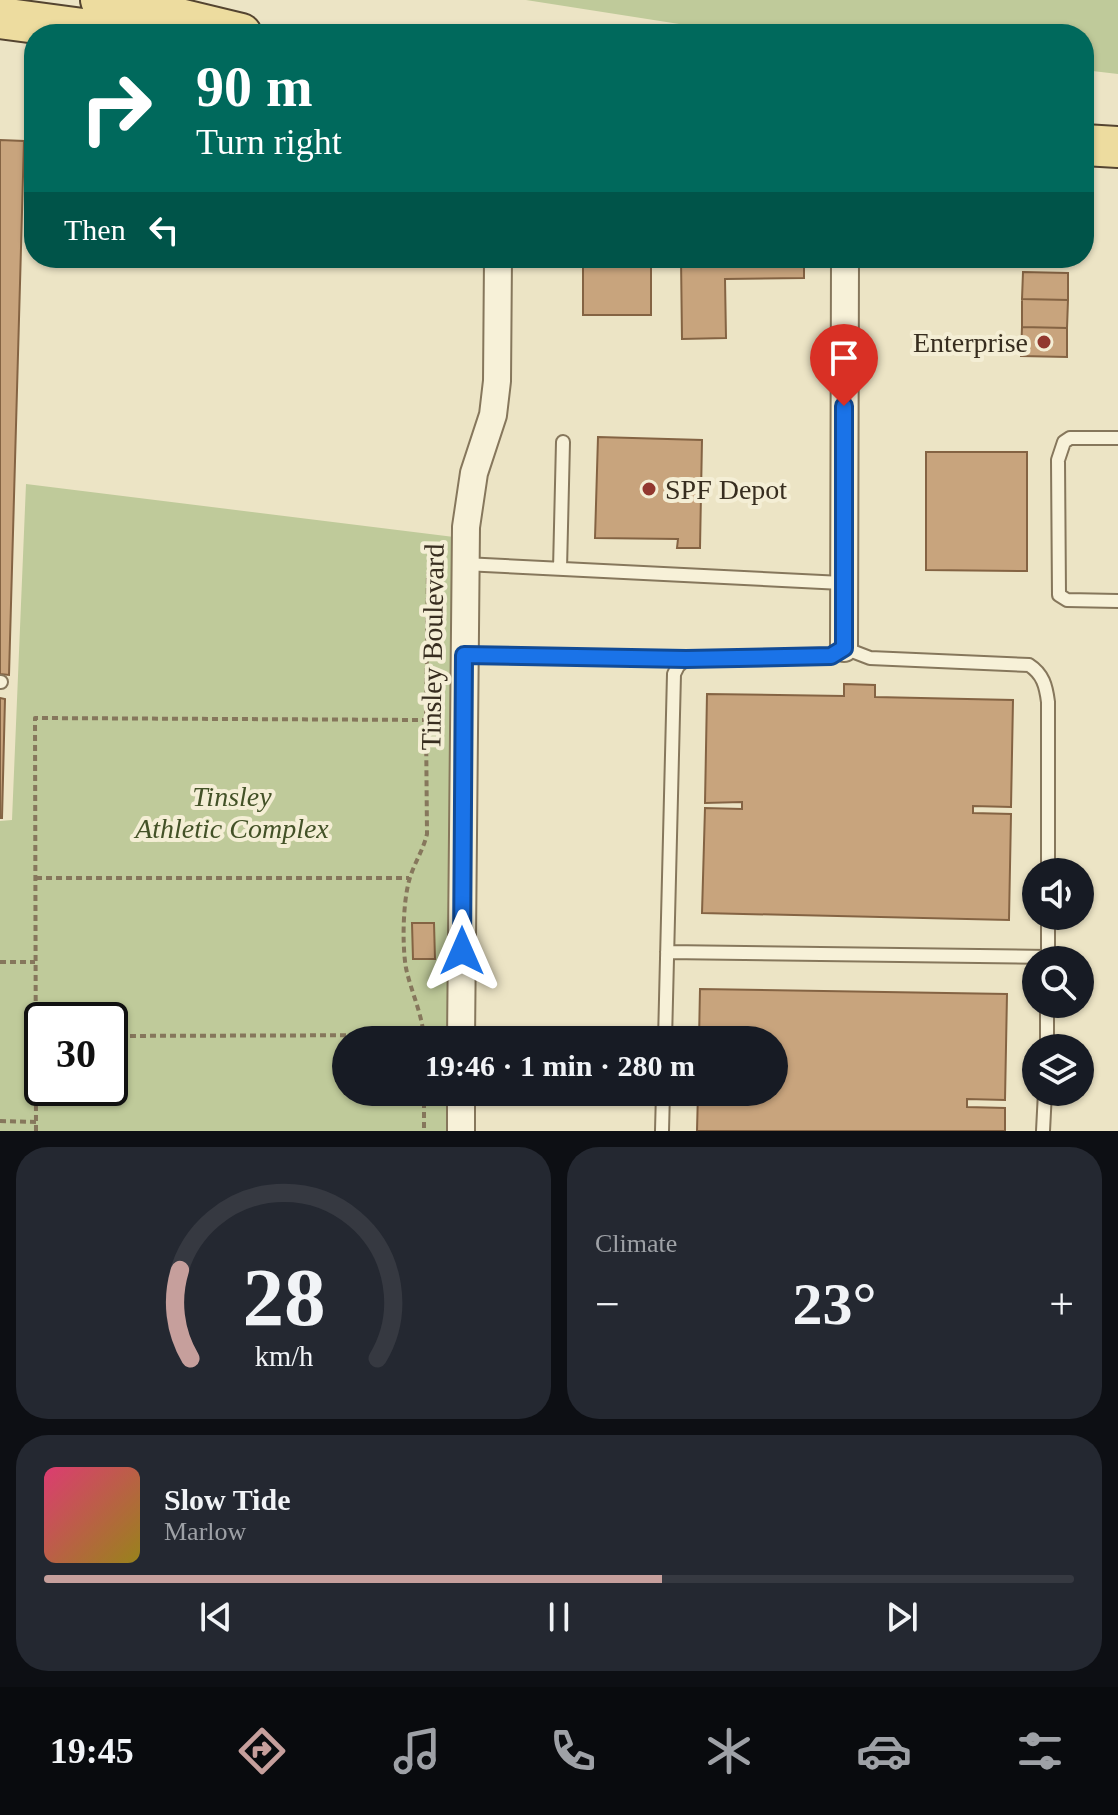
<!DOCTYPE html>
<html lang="en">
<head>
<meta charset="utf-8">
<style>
	body { margin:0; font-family:Georgia,serif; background:#242831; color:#f1f3f6; height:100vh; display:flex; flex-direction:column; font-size:30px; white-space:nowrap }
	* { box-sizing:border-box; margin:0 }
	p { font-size:26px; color:#9ea1a6 }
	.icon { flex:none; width:44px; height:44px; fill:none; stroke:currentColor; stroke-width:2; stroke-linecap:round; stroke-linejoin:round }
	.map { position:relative; height:1131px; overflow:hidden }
	.side { display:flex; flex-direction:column; gap:16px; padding:16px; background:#0d0f14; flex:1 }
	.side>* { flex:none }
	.top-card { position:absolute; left:24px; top:24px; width:1070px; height:244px; border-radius:32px; box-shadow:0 2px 6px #0004; background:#00695c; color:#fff; overflow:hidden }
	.tools { position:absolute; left:1022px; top:858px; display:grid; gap:16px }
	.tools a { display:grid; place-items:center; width:72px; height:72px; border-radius:50%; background:#171b24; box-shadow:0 2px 6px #0004; font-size:40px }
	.speed { position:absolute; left:24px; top:1002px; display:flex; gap:16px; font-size:40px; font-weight:700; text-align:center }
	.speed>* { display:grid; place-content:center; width:104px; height:104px; border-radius:50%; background:#171b24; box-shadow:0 2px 6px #0004; line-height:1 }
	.speed .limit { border:4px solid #111; border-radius:12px; background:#fff; color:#111 }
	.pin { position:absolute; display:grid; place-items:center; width:68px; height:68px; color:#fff; margin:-82px -34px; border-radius:50% 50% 50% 0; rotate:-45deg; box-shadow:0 0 8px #0007 }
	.pin .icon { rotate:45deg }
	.me { position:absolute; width:88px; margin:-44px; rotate:0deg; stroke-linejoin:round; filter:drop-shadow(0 0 6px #0008) }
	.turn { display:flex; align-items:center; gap:28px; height:168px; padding:0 40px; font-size:36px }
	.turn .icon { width:104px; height:104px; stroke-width:2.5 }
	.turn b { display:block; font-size:56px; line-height:68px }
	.then { display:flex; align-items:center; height:76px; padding:0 40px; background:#0003; gap:16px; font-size:30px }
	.big { font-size:60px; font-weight:700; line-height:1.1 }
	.side .widget { flex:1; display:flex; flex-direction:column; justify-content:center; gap:12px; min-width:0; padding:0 28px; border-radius:32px; background:#242831 }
	.side .dial { align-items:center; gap:0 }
	.dial svg { height:208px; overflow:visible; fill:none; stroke:#363941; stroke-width:7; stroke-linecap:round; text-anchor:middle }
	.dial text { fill:#f1f3f6; stroke:none }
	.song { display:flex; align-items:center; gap:24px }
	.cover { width:96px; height:96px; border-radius:12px; background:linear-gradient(135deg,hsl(340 70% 55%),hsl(50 70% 35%)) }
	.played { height:8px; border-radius:4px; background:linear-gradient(90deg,#c69f9c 60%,#363941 60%) }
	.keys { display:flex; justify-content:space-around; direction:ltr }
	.heat { display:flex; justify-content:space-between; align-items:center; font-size:44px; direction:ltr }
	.side .tiles { flex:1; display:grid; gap:16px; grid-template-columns:1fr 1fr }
	.widget:last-child { grid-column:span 2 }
	.trip { position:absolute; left:332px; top:1026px; width:456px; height:80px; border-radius:40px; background:#171b24; box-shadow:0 2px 6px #0004; font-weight:700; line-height:80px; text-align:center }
	.tabs { display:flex; height:128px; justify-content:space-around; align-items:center; background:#090b0e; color:#9ea1a6 }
	.tabs .icon { width:56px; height:56px }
	.tabs .active { color:#c69f9c }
	.tabs b { font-size:36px; color:#f1f3f6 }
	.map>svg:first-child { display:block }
	.green { fill:#bfca9a; fill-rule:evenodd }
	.building { fill:#c8a47d; stroke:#846343; stroke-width:2 }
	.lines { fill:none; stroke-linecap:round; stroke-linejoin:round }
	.service-casing { stroke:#86775c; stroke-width:16 }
	.minor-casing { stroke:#86775c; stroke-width:30 }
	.primary-casing { stroke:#544430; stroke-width:44 }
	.path { stroke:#86775c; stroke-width:4; stroke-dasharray:6 4; stroke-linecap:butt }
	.service { stroke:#f7f1d8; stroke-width:12 }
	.minor { stroke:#f7f1d8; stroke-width:26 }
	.primary { stroke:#eddc9f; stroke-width:40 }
	.route-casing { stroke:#114b97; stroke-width:20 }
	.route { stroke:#1a73e8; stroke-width:14 }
	.poi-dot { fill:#92382f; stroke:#f4eed5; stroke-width:3 }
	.labels { text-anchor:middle; stroke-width:8; stroke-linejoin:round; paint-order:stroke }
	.poi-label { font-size:28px; fill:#372d1f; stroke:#f4eed5; text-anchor:end }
	.street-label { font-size:28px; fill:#372d1f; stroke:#f4eed5 }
	.park-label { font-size:28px; font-style:italic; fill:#435227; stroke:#f4eed5 }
</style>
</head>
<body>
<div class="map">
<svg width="1118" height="1131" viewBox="0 0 1118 1131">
	<rect width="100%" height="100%" fill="#ece4c5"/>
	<path class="green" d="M 526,0 L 1118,0 L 1118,74 L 1084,70 L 1084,34 L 743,34 Z
		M 26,484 L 454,537 L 450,1040 L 346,1040 L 346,1092 L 450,1092 L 449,1131 L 0,1131 L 0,821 L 12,820 ZM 42,1020 L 110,1020 L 110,1088 L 42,1088 Z"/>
	<path class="building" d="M 0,140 L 24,141 L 9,675 L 0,674 Z
		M 583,258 L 651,258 L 651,315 L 583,315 Z
		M 681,258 L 804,258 L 804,278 L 725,279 L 726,338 L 682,339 Z
		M 1023,272 L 1068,273 L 1068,300 L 1022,299 Z
		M 1022,299 L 1068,300 L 1067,328 L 1022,327 Z
		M 1022,327 L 1067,328 L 1067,357 L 1021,356 Z
		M 598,437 L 702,440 L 700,548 L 677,548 L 678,539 L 595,538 Z
		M 926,452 L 1027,452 L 1027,571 L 926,570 Z
		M 844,684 L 875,685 L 875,697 L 1013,700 L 1011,807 L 973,806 L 973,813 L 1011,814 L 1009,920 L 702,913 L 705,808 L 742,809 L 742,802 L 705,803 L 707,694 L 844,696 Z
		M 0,698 L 5,699 L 2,818 L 0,818 Z
		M 412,923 L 434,923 L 435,959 L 413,959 Z
		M 700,989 L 1007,994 L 1005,1100 L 967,1099 L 967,1107 L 1005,1108 L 1005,1131 L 697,1131 L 698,1092 L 774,1092 L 774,1040 L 699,1040 Z"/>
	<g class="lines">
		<defs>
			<path id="service" d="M 1118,438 L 1070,438 L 1064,442 L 1058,460 L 1059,595 L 1067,600 L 1118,601
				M 464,564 L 842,583
				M 560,569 L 563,442
				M 464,655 L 686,659
				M 0,682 L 1,682
				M 667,952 L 1048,957
				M 1048,960 L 1048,916
				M 665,1040 L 674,674 L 678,666 L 686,659 L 831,656 L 844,648 L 870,658 L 1029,665 C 1043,674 1046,686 1048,702 L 1048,872
				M 1047,1048 L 1047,1004
				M 662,1131 L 663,1092
				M 1043,1131 L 1045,1092"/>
			<path id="minor" d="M 844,648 L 845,258
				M 461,1040 L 466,527 L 474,473 L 493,415 L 497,381 L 498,258
				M 461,1131 L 461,1092"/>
			<path id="primary" d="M 101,0 L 241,34
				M 0,18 L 120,34
				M 1084,145 L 1118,147"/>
		</defs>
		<use href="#service" class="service-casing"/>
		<use href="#minor" class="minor-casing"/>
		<use href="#primary" class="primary-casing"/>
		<path class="path" d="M 36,878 L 409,878
			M 0,962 L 35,962
			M 110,1036 L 424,1035
			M 424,1040 C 423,1015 411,992 406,968 C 402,945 403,903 409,881 C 413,865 423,851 427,834 L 426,720
			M 424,1092 L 424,1131
			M 0,1121 L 36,1122
			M 36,1131 L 35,718 L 426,720 L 428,572"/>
		<use href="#service" class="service"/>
		<use href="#minor" class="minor"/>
		<use href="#primary" class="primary"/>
	</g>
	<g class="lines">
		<defs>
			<path id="route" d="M 462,951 L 464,655 L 686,659 L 831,656 L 844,648 L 844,406"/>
		</defs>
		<use href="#route" class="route-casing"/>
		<use href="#route" class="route"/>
	</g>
	<g class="poi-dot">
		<circle cx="1044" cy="342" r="8"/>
		<circle cx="649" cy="489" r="8"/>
	</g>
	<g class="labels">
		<g class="poi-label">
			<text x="1028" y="352">Enterprise</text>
			<text x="665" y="499" text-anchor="start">SPF Depot</text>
		</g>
		<g class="street-label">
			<text transform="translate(432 647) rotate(-89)" y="10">Tinsley Boulevard</text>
		</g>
		<g class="park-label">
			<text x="232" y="806">Tinsley<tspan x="232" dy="32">Athletic Complex</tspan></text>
		</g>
	</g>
</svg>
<div class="tools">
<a><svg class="icon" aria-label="sound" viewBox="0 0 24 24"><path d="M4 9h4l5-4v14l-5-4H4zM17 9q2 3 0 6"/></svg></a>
<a><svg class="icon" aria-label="search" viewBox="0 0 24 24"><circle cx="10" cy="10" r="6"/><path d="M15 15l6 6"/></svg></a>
<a><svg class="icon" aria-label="layers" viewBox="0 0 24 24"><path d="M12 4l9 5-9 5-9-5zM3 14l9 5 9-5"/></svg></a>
</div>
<div class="speed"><div class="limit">30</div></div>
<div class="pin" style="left:844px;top:406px;background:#d93025"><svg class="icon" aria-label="arrive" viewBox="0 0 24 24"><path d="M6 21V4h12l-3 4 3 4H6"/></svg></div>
<svg class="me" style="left:462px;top:951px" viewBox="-20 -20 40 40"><path d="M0-17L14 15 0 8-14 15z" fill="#1a73e8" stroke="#fff" stroke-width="4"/></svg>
<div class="trip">19:46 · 1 min · 280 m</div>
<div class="top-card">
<div class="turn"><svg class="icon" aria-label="right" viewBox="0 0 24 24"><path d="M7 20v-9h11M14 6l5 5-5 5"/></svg><div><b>90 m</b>Turn right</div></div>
<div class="then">Then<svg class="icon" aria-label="left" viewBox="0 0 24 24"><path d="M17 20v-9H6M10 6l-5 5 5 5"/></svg></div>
</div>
</div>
<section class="side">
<div class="tiles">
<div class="widget dial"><svg viewBox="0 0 100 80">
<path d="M14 69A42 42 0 1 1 86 69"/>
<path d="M14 69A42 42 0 0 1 10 35" stroke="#c69f9c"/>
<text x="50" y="56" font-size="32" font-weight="700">28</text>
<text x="50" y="72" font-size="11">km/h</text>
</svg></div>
<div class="widget"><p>Climate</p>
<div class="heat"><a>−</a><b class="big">23°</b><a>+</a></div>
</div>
<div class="widget">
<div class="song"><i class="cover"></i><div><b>Slow Tide</b><p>Marlow</p></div></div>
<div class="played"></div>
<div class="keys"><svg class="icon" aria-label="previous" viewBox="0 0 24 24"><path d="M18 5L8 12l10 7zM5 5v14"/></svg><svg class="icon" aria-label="pause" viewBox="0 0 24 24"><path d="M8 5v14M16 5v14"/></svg><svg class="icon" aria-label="next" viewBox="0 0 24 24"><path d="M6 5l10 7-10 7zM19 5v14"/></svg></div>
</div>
</div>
</section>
<nav class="tabs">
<b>19:45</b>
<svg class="icon active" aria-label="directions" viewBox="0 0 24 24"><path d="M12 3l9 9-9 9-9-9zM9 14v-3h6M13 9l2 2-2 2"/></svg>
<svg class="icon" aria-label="music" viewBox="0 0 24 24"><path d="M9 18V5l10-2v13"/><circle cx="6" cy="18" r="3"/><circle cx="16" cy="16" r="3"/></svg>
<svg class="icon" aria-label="phone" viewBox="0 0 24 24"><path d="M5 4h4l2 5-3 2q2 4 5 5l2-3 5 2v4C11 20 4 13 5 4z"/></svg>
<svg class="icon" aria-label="climate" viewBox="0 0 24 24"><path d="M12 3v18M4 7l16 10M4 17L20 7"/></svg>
<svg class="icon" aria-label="car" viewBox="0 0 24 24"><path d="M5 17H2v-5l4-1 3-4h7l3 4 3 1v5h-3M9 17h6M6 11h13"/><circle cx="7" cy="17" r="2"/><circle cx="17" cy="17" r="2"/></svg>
<svg class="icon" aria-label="filters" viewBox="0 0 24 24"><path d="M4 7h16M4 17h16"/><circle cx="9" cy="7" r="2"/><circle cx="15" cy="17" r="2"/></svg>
</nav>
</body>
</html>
